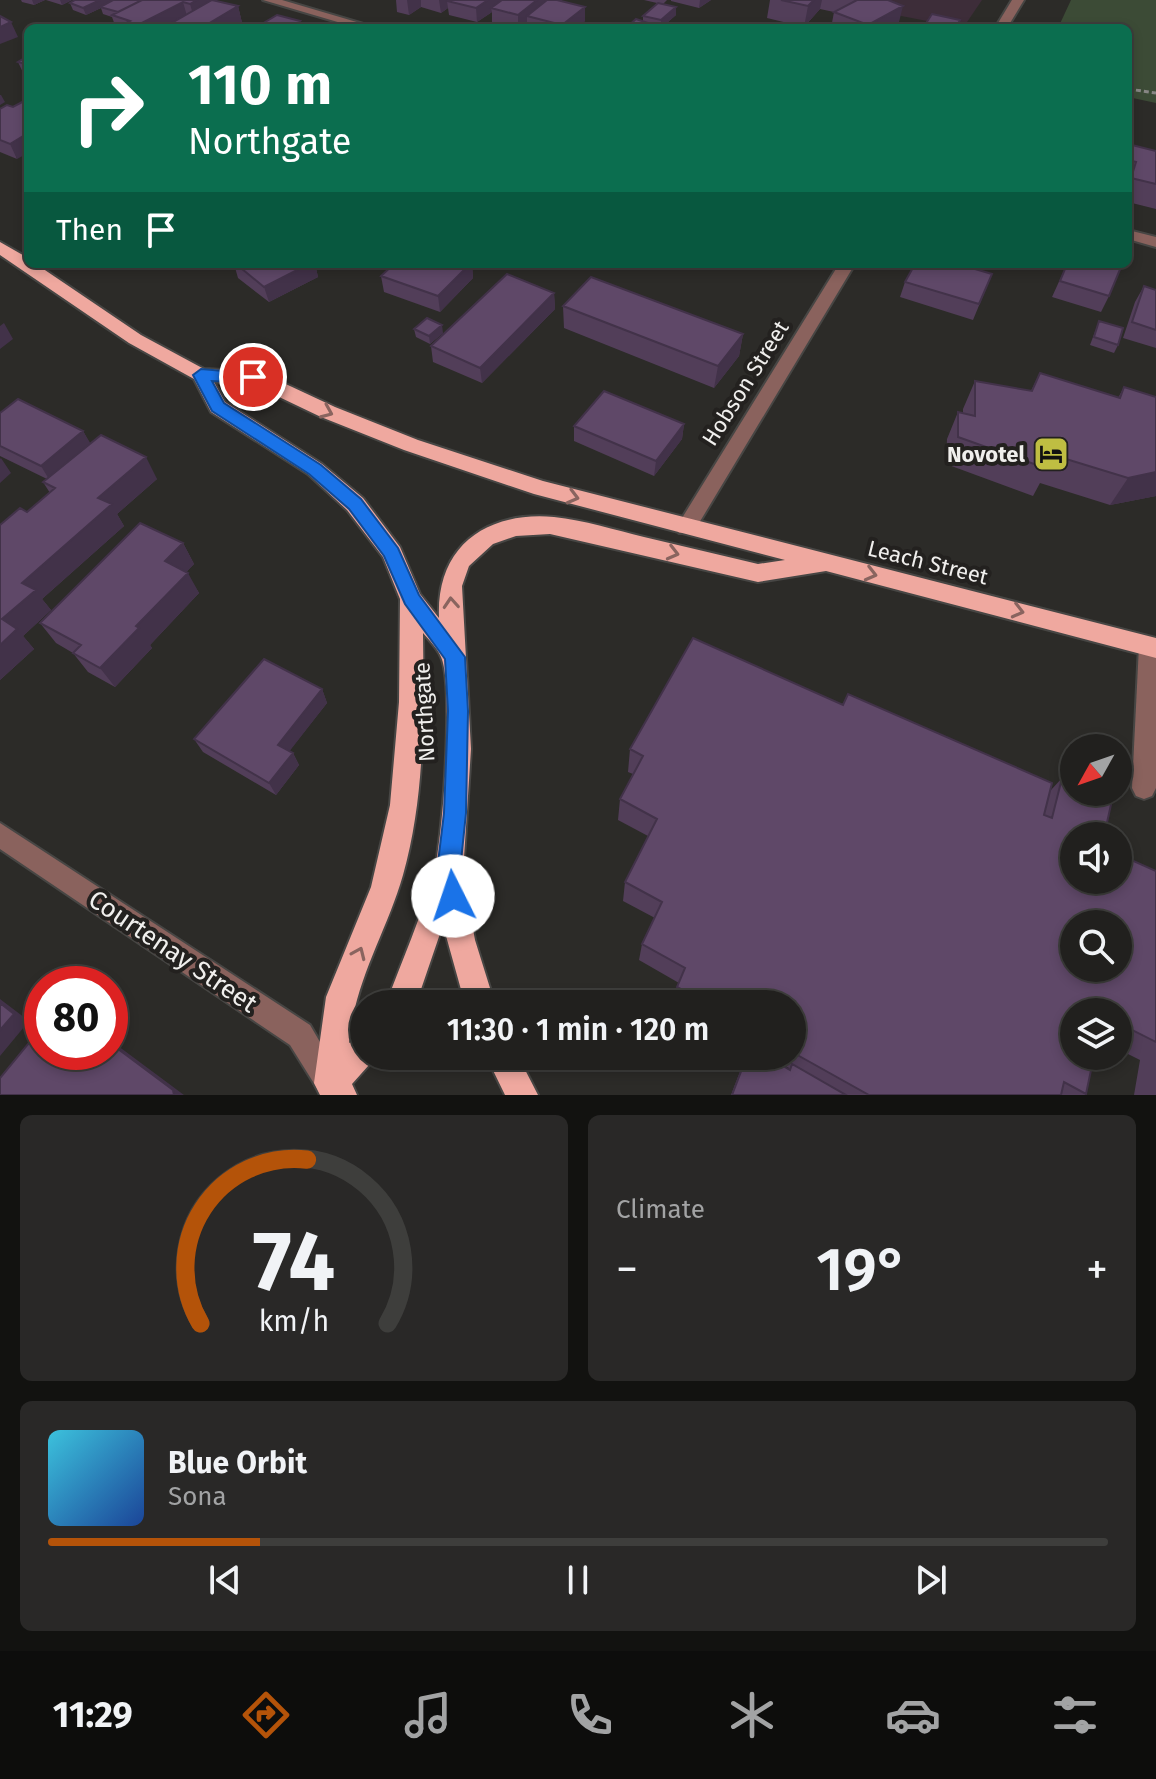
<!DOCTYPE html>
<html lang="en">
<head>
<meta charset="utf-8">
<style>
	body { margin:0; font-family:"Fira Sans",sans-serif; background:#292827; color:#f1f3f6; height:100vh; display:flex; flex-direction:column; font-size:30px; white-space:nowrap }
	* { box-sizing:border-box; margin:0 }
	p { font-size:26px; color:#a2a3a4 }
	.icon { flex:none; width:44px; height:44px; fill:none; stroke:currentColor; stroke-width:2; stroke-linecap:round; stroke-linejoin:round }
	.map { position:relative; height:1095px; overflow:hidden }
	.drawer { display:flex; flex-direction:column; gap:20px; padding:20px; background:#121210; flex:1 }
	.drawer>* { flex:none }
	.guide { position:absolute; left:24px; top:24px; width:1108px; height:244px; border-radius:12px; box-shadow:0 4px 12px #0003,0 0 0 2px #3e3e3c; background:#0b6e4f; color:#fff; overflow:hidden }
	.needle { width:52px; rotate:230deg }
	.controls { position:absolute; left:1060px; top:734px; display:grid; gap:16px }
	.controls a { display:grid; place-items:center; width:72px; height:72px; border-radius:50%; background:#21201e; box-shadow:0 4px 12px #0003,0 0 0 2px #3e3e3c; font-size:40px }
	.speed { position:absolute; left:24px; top:966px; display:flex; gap:16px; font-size:40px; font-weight:700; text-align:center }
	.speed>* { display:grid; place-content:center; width:104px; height:104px; border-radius:50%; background:#21201e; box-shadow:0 4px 12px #0003,0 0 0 2px #3e3e3c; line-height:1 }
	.speed .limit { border:12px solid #d22; background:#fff; color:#111 }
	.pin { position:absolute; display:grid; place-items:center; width:68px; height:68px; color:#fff; margin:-34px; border:4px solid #fff; border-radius:50%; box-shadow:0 2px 8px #0007 }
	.me { position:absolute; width:88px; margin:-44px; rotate:356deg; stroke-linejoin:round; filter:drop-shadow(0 0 6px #0008) }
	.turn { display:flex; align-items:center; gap:28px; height:168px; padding:0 32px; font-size:36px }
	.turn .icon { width:104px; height:104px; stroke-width:2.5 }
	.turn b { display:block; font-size:56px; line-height:68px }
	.then { display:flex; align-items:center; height:76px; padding:0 32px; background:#0003; gap:16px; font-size:30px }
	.big { font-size:60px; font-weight:600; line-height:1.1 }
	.drawer .tile { flex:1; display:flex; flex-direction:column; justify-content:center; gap:12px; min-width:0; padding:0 28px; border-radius:12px; background:#292827 }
	.drawer .dial { align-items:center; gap:0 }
	.dial svg { height:208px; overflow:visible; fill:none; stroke:#3e3e3c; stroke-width:7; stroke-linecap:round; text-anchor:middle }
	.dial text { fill:#f1f3f6; stroke:none }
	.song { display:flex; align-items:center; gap:24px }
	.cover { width:96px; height:96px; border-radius:12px; background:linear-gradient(135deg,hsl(190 70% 55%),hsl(220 70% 35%)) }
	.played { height:8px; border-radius:4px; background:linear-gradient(90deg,#b45309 20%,#3e3e3c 20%) }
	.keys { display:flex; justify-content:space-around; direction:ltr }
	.heat { display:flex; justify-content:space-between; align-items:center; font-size:44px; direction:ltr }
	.drawer .tiles { flex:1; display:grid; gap:20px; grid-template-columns:1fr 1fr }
	.tile:last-child { grid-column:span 2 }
	.trip { position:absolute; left:350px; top:990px; width:456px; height:80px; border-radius:40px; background:#21201e; box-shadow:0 4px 12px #0003,0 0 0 2px #3e3e3c; font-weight:600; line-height:80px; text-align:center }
	.menu { display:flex; height:128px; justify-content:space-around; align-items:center; background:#0d0d0c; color:#a2a3a4 }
	.menu .icon { width:56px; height:56px }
	.menu .active { color:#b45309 }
	.menu b { font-size:36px; color:#f1f3f6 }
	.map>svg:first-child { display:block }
	.industrial { fill:#3d2d39 }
	.green { fill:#3c4b36 }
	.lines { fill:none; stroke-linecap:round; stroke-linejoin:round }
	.service-casing { stroke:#474644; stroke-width:4 }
	.minor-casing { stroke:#474644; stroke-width:4 }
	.trunk-casing { stroke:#474644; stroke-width:4 }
	.path { stroke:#878684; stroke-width:3; stroke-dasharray:5 3; stroke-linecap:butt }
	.service { fill:#8a625d; fill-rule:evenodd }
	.minor { fill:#8a625d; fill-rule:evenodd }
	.trunk { fill:#efa89f; fill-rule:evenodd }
	.wall { fill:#523e59 }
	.shaded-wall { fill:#423249 }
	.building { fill:#5f4868; stroke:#423249; stroke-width:2; fill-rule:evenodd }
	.oneway { stroke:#89645f }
	.route { fill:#1a73e8; stroke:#114b97; stroke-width:2 }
	.labels { text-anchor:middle; stroke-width:8; stroke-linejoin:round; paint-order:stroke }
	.street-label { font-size:22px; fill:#f0efed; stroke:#23211f }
	.poi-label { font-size:22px; font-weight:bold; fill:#f0efed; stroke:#23211f; text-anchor:end }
	.near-street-label { font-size:26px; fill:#f0efed; stroke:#23211f }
</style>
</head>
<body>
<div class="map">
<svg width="1156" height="1095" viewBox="0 0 1156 1095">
	<rect width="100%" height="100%" fill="#2c2b28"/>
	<path class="industrial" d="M 819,0 L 982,0 L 963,28 Z"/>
	<path class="green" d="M 1071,0 L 1156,0 L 1156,103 L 1128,97 L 1128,28 L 1058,28 Z"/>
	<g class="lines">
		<defs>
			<path id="service" d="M 1150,637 L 1156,639 L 1156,788 L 1152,796 L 1144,799 L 1136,796 L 1132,788 L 1139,646 L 1142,640 Z"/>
			<path id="minor" d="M 263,0 L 282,0 L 377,28 L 358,28 Z
				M 1012,0 L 1024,0 L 1007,28 L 995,28 Z
				M 1128,230 L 1156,237 L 1156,247 L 1128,239 Z
				M 839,264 L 855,264 L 693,533 L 679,533 L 676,528 L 679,523 Z
				M 0,823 L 310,1025 L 344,1083 L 340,1093 L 320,1093 L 290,1045 L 0,849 Z"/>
			<path id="trunk" d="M 0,242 L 28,258 L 28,264 L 36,264 L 141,335 L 204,369 L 260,372 L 335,407 L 418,440 L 543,481 L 1156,638 L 1156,658 L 826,571 L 758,582 L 550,534 L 516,536 L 493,544 L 469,566 L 462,586 L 471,749 L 463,874 L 475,940 L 495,1004 L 465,1004 L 443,925 L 416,1004 L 386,1004 C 402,960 422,916 434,871 C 443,839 454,685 441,657 C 438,649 429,640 423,633 C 424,713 425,797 403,875 C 386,934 355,979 349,1043 L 364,1035 L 364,1056 L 377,1056 L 352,1084 L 357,1095 L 320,1095 L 314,1083 L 326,997 L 371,887 L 390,805 L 399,702 L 400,599 L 383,557 L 347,510 L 308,474 L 211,412 L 194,379 L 129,343 L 0,255 ZM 214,382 L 250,383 L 321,417 L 404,450 L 534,494 L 785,560 L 758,564 C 720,555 682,546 644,537 C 615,530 584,520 554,517 C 485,511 436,547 439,618 L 420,594 L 400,547 L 363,498 L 322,464 L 225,402 Z
				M 486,1056 L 518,1056 L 538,1095 L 505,1095 Z"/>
		</defs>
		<use href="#service" class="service-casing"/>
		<use href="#minor" class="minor-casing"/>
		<use href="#trunk" class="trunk-casing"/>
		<path class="path" d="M 1128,89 L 1156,93"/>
		<use href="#service" class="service"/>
		<use href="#minor" class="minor"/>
		<use href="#trunk" class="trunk"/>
	</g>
	<path class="wall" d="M 21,0 L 45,0 L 34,5 L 22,2 Z
		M 46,0 L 72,0 L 62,5 Z
		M 214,0 L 238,6 L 243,27 L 241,28 L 116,28 L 112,17 L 103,14 L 101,8 L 86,15 L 73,10 L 70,3 Z
		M 396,0 L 562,0 L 561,1 L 585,21 L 576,28 L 521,28 L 527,28 L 527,22 L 519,28 L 514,28 L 492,22 L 492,12 L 477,22 L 449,15 L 448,8 L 441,13 L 421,7 L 409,15 L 397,12 Z
		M 644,0 L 667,0 L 663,4 L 676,15 L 661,28 L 626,28 L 643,21 L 643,16 L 657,3 Z
		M 671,0 L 711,0 L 699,8 L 671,1 Z
		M 770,0 L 888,0 L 898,26 L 894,28 L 831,28 L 834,12 L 820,9 L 804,27 L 767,18 Z
		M 28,56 L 28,83 L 18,62 Z
		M 0,109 L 17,159 L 0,152 Z
		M 1128,144 L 1156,151 L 1156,209 L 1128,202 Z
		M 234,264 L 315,264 L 318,277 L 269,302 L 238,278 Z
		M 472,264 L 473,278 L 440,312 L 384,292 L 381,276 Z
		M 1067,264 L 1109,296 L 1101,312 L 1052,297 Z
		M 992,274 L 973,320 L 900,297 L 905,282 Z
		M 1144,286 L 1156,290 L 1156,348 L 1123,338 L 1135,302 Z
		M 554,293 L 555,309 L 482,383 L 433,362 L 431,346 Z
		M 563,306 L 743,334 L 739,356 L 714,388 L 564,328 Z
		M 1099,321 L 1118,345 L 1114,353 L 1090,345 Z
		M 414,329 L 443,333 L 430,344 L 416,337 Z
		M 1040,373 L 1118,398 L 1124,387 L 1156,397 L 1156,496 L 1110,505 L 1040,483 L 1033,496 L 946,464 L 947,439 L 958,412 L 963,413 L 963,409 L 975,381 L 1031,391 Z
		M 0,413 L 83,431 L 90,444 L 157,479 L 117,514 L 124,526 L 42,599 L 51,610 L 23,636 L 34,649 L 0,680 L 27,512 L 50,493 L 43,482 L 47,479 L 0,456 Z
		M 684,424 L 682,439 L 654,476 L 574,441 L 574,426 Z
		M 183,543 L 194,564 L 186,572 L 199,593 L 150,645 L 152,648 L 115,687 L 88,672 L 73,653 L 56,643 L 40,623 Z
		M 322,689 L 327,703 L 289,751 L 293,753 L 299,765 L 276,795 L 203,752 L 194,739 Z
		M 843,705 L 1051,790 L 1062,778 L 1074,836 L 1156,871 L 1156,1095 L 1134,1095 L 1140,1060 L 1118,1049 L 1118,1012 L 1074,1012 L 1086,1094 L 1085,1095 L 731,1095 L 746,1056 L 766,1056 L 789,1069 L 789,1068 L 768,1056 L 792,1056 L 792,1004 L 677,1004 L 673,1002 L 679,983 L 639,960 L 642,944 L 655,918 L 623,901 L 625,882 L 648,836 L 618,820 L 620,799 L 633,774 L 628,772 L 630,749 Z"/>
	<path class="shaded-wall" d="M 32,0 L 45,0 L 34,5 Z
		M 60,0 L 72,0 L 62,5 Z
		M 100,0 L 119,0 L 100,7 L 101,8 L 86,15 L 83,8 Z
		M 197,0 L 211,0 L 194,18 L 190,4 Z
		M 407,0 L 421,0 L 421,7 L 409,15 Z
		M 439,0 L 460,0 L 447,1 L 448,8 L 441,13 Z
		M 488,0 L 508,0 L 491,8 L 492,12 L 477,22 L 476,8 Z
		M 537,0 L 546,0 L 546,7 L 527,16 L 527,22 L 518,28 L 518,15 Z
		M 700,0 L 711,0 L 699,8 Z
		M 814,0 L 822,0 L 820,9 L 804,27 L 808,6 Z
		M 183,2 L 187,16 L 165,28 L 132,28 Z
		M 238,6 L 243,27 L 241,28 L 201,28 Z
		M 903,6 L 898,26 L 894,28 L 867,28 L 868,25 Z
		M 585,7 L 585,21 L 576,28 L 562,28 L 562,25 Z
		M 676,7 L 676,15 L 661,28 L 661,20 Z
		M 300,21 L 302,28 L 290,28 Z
		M 11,22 L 18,37 L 0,44 L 0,27 Z
		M 0,95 L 1,95 L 5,102 L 0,105 Z
		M 28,133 L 28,153 L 17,159 L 10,144 Z
		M 309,264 L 315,264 L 318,277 L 269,302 L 264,287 Z
		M 470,264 L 472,264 L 473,278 L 440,312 L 438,296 Z
		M 554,293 L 555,309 L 482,383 L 480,368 Z
		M 4,323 L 13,339 L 0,349 L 0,326 Z
		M 442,325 L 443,333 L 430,344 L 429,336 Z
		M 743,334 L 739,356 L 714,388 L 718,366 Z
		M 684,424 L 682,439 L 654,476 L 656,461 Z
		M 83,431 L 92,446 L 50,481 L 41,466 Z
		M 146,457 L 157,479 L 117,514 L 124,526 L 42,599 L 51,610 L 23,636 L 34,649 L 0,680 L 0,645 L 2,619 L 22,583 L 98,498 Z
		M 1,458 L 11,473 L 0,483 L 0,459 Z
		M 1156,472 L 1156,496 L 1110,505 L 1128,478 Z
		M 183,543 L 194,564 L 177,582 L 165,561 Z
		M 188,573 L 199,593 L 150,645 L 152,648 L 115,687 L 100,668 L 136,626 Z
		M 322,689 L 327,703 L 285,757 L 278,745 Z
		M 293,753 L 299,765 L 276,795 L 269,783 Z
		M 0,999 L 29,1021 L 0,1056 Z
		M 110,1040 L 184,1095 L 174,1095 L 110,1043 Z"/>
	<path class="building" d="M 75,0 L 100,0 L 83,8 L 70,3 Z
		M 113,0 L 142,0 L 118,12 L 100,7 Z
		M 142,0 L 197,0 L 190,4 L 183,2 L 132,28 L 117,28 L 130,21 L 112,15 Z
		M 212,0 L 238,6 L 201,28 L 163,28 Z
		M 448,0 L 488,0 L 476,8 L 447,1 Z
		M 502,0 L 537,0 L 518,15 L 491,8 Z
		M 547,0 L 557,0 L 585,7 L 562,25 L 527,16 Z
		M 781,0 L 814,0 L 808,6 Z
		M 857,0 L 888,0 L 903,6 L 868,25 L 834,12 Z
		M 658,3 L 676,7 L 661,20 L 643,16 Z
		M 932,14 L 960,20 L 956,28 L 923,28 Z
		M 277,15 L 300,21 L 290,28 L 255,28 Z
		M 0,16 L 11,22 L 0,27 Z
		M 636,19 L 660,27 L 659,28 L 626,28 Z
		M 28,56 L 28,65 L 18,62 Z
		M 26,100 L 28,101 L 28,133 L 10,144 L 0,140 L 0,109 L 7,105 L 13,107 Z
		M 1128,144 L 1156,151 L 1156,184 L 1131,178 L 1136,162 L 1128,160 Z
		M 236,264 L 309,264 L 264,287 Z
		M 394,264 L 470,264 L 438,296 L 381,276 Z
		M 915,264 L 958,264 L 992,274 L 979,304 L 905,282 Z
		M 1067,264 L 1112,264 L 1121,267 L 1109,296 L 1060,281 Z
		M 507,274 L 554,293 L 480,368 L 431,346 Z
		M 591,277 L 743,334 L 718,366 L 563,306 Z
		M 1144,286 L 1156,290 L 1156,330 L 1132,322 Z
		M 427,318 L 442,325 L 429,336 L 414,329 Z
		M 1099,321 L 1123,328 L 1118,345 L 1094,337 Z
		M 1040,373 L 1120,398 L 1124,387 L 1156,397 L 1156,472 L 1128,478 L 1053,455 L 1048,469 L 958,437 L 958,412 L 975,416 L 975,381 L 1032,391 Z
		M 604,391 L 684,424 L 656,461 L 574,426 Z
		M 18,399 L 83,431 L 41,466 L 0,446 L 0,413 Z
		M 101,435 L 146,457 L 98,498 L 112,504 L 22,583 L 36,590 L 2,619 L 17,629 L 0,645 L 0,525 L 20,508 L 27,512 L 55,488 L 43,482 Z
		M 140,523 L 183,543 L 165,561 L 188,573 L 136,626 L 139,628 L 100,668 L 73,653 L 81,645 L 40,623 Z
		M 693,638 L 843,705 L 848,694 L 1052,783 L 1044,815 L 1052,818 L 1062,778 L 1074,783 L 1074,792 L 1093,792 L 1112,800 L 1104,836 L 1074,836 L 1074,880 L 1118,880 L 1118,854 L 1156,871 L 1156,1042 L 1118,1023 L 1118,1012 L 1074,1012 L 1074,1056 L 1094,1056 L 1086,1094 L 1064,1082 L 1061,1095 L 869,1095 L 792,1052 L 792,1004 L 708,1004 L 677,987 L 685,968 L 642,944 L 662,902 L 625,882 L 657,819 L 620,799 L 643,756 L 630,749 ZM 1074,924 L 1118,924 L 1118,968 L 1074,968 Z
		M 264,659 L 322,689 L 278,745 L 293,753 L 269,783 L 194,739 Z
		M 0,1003 L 14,1014 L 0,1030 Z
		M 42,1027 L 42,1052 L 110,1052 L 110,1043 L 173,1090 L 174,1095 L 0,1095 L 0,1078 Z
		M 747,1056 L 766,1056 L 790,1070 L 792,1064 L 846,1095 L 732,1095 Z"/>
	<defs><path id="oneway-chevron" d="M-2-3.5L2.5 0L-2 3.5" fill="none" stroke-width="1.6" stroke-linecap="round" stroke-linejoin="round" transform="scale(2)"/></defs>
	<g class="oneway">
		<use href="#oneway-chevron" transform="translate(327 412) rotate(23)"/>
		<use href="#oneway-chevron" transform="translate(573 497) rotate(15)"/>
		<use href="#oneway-chevron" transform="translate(673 553) rotate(14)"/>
		<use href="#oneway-chevron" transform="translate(871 574) rotate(14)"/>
		<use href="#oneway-chevron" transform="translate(451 603) rotate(-94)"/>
		<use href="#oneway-chevron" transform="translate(1018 611) rotate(14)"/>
		<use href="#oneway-chevron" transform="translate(359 953) rotate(-66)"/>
	</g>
	<path class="route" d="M 201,369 L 259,374 L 261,377 L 253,383 L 212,381 L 224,403 L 321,465 L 361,499 L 398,548 L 419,595 L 465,657 L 468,711 L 466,813 L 460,871 L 464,896 L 461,904 L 453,907 L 444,904 L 437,871 L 444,813 L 448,711 L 445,659 L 405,604 L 384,556 L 349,509 L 309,474 L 212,411 L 193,375 Z"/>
	<defs>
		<symbol id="hotel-square" viewBox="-11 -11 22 22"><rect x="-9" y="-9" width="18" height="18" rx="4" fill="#bfbe42" stroke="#23211f"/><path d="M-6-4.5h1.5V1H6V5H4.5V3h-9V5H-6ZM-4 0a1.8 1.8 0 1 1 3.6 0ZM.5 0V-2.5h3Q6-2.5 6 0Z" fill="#111"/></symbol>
	</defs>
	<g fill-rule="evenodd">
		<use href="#hotel-square" x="1031" y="434" width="40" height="40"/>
	</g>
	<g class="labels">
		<g class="street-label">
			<text transform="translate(745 383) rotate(-58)" y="8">Hobson Street</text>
			<text transform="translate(928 562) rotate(14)" y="8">Leach Street</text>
			<text transform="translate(424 712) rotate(-93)" y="8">Northgate</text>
		</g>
		<g class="poi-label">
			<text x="1025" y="462">Novotel</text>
		</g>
		<g class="near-street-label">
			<text transform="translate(173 951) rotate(34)" y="9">Courtenay Street</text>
		</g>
	</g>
</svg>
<div class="controls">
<a><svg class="needle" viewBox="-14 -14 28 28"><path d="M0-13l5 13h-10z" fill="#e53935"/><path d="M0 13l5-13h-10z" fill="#a2a3a4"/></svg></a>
<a><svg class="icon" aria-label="sound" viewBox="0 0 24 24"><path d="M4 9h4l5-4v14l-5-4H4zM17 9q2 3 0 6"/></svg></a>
<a><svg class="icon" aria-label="search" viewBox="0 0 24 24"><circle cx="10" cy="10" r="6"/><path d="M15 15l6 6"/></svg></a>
<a><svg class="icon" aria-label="layers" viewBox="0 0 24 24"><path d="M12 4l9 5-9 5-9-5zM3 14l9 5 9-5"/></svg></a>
</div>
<div class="speed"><div class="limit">80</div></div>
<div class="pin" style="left:253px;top:377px;background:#d93025"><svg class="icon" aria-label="arrive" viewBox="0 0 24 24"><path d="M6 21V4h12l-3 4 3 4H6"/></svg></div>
<svg class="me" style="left:453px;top:896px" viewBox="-20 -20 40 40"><circle r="19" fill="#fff"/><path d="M0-13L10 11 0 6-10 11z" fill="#1a73e8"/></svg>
<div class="trip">11:30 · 1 min · 120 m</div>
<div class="guide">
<div class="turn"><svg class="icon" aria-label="right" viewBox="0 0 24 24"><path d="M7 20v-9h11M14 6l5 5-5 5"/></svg><div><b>110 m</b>Northgate</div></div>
<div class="then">Then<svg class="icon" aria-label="arrive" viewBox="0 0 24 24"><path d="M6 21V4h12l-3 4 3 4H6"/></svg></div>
</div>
</div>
<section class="drawer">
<div class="tiles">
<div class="tile dial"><svg viewBox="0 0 100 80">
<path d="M14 69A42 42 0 1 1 86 69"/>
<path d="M14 69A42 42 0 0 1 55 6" stroke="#b45309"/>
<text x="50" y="56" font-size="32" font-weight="700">74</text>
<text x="50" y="72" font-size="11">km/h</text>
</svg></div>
<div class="tile"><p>Climate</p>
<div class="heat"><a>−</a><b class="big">19°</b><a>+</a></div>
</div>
<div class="tile">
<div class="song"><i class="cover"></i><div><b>Blue Orbit</b><p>Sona</p></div></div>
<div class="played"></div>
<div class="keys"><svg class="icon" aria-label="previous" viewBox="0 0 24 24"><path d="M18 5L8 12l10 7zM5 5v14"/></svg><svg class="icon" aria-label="pause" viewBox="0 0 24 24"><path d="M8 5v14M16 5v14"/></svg><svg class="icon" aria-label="next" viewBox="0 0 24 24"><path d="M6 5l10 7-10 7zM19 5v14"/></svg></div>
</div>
</div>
</section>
<nav class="menu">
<b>11:29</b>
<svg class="icon active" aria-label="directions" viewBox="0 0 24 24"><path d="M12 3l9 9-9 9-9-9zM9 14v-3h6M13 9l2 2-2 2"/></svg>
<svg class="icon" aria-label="music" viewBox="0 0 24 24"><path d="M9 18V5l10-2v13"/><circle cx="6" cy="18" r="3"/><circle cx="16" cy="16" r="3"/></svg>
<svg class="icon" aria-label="phone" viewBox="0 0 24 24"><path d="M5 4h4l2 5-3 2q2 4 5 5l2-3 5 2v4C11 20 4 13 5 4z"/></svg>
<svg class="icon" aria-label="climate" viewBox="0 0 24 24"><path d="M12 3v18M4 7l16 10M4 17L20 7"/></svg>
<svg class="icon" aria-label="car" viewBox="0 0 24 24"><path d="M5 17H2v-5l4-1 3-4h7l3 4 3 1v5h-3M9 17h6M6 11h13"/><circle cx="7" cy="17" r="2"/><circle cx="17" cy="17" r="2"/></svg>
<svg class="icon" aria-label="filters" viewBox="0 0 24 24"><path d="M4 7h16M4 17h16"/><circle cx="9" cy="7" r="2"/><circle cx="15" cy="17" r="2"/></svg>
</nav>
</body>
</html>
